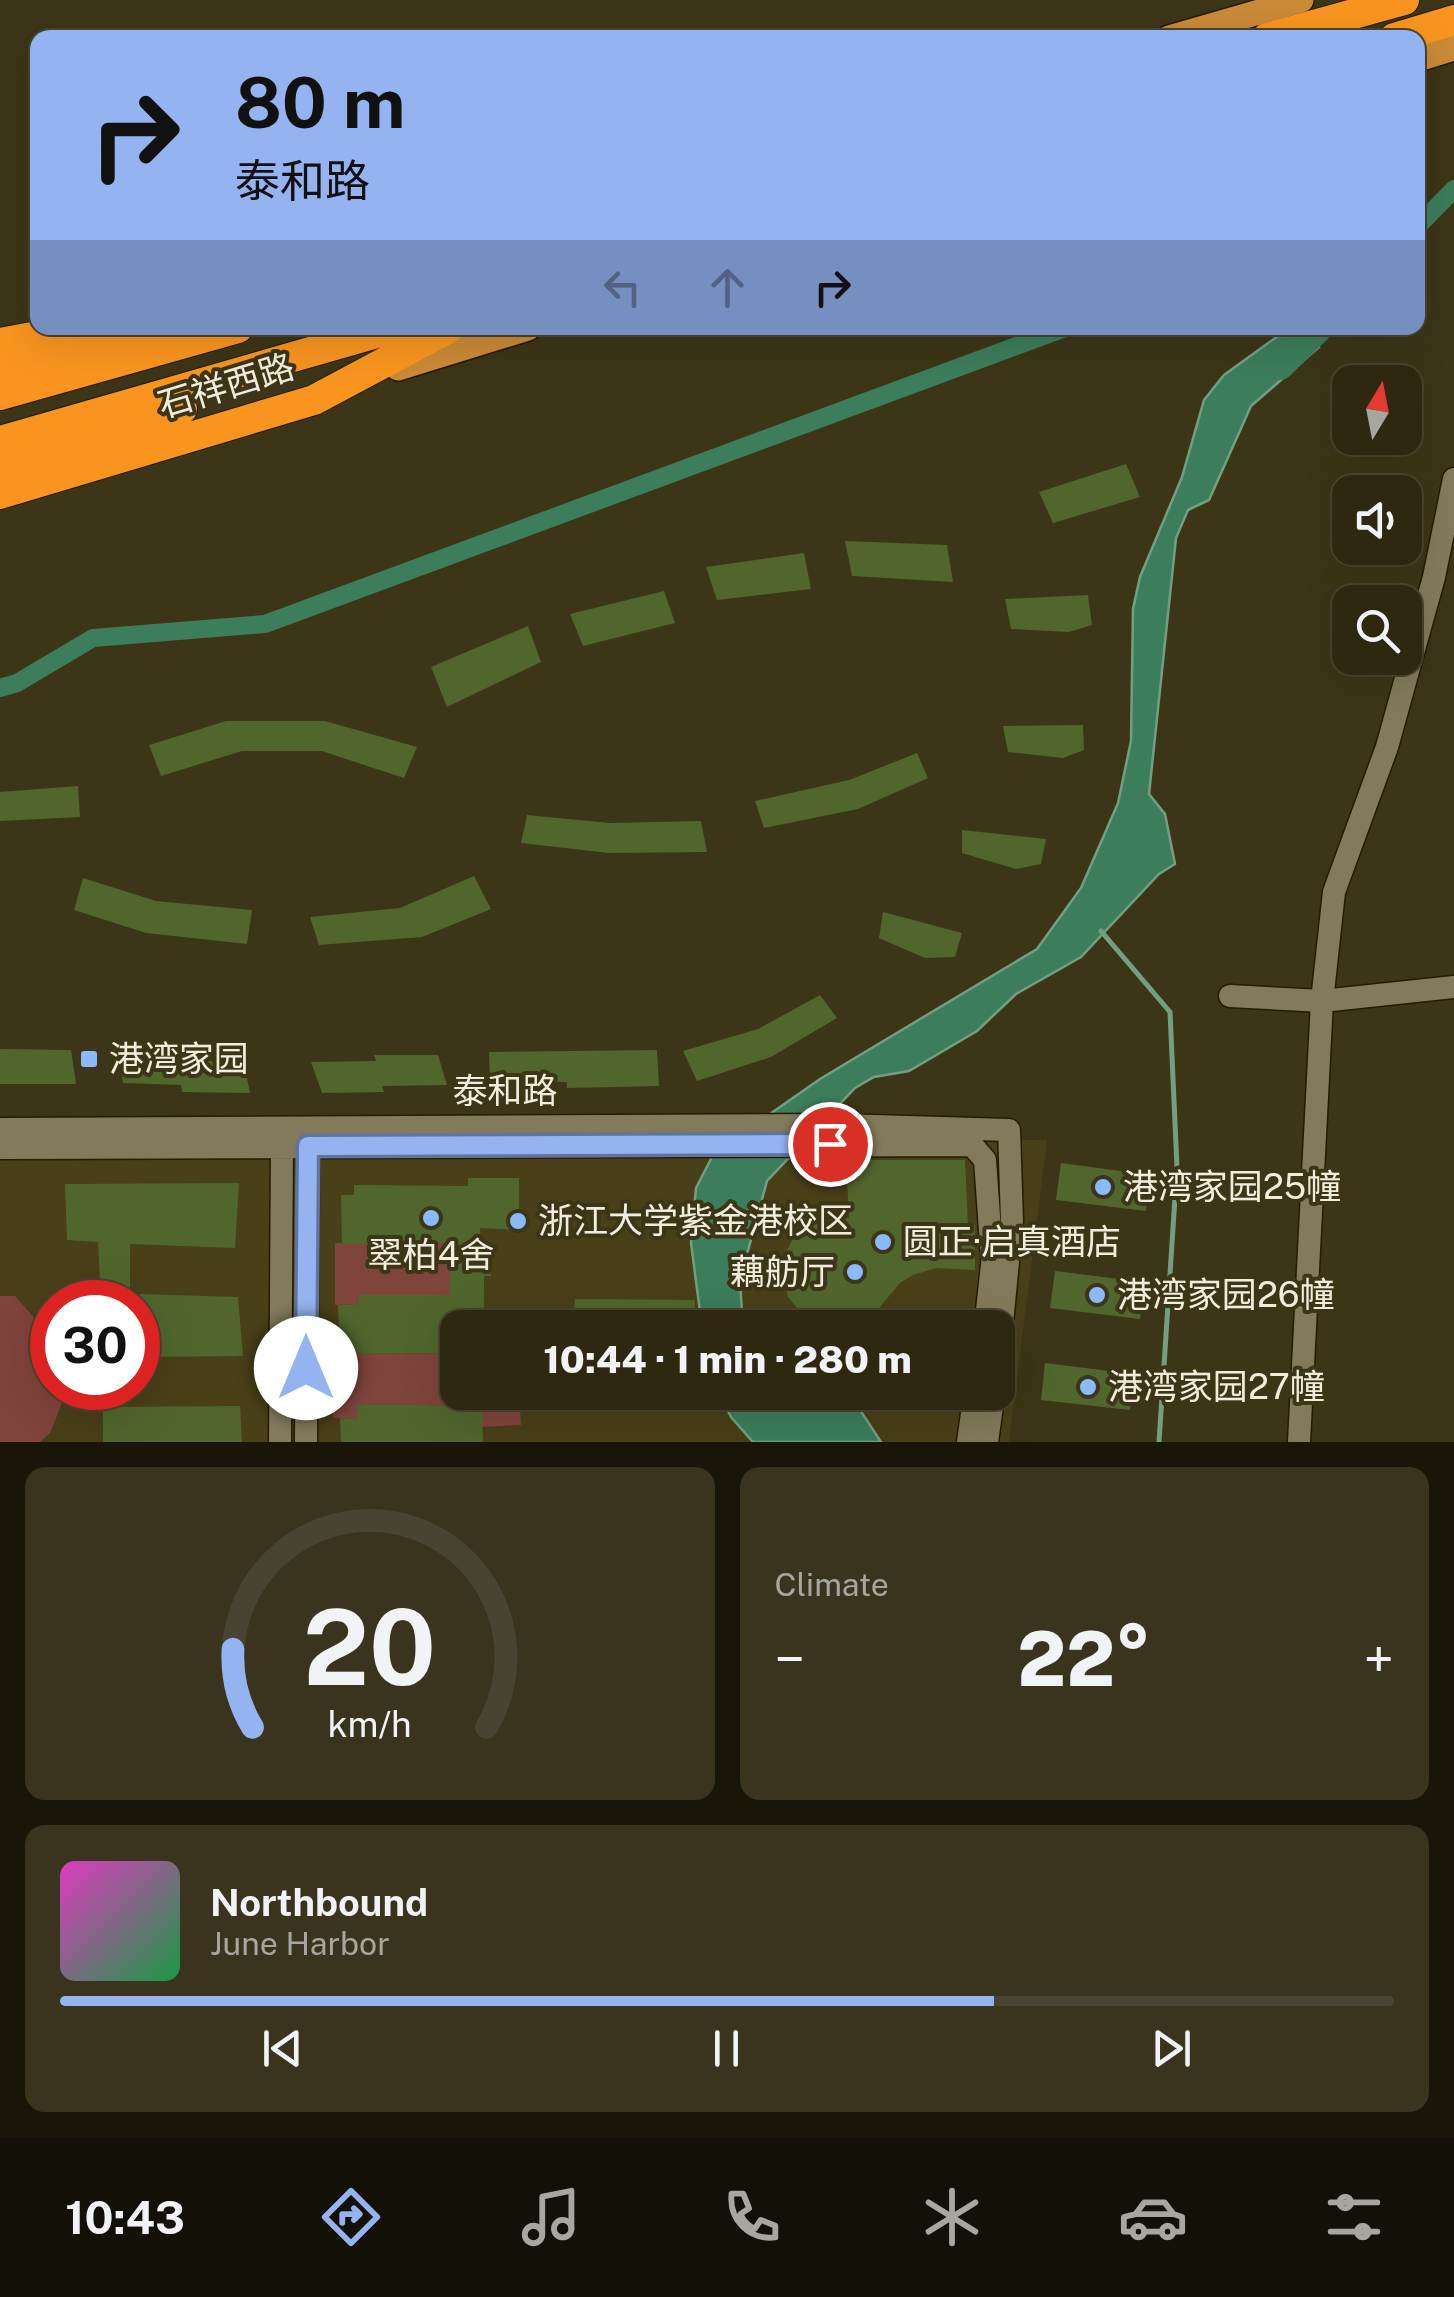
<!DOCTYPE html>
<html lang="en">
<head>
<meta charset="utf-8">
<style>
	body { margin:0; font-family:"Public Sans","Noto Sans SC",sans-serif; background:#3a341f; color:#f1f3f6; height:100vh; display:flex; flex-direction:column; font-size:38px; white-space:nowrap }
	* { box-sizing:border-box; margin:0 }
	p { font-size:32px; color:#a7a69f }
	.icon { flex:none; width:55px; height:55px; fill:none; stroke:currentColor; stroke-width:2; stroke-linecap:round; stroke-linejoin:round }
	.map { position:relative; height:1442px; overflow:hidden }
	.drawer { display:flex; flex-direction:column; gap:25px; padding:25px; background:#191609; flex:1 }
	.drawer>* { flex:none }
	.guide { position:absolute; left:30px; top:30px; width:1395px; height:305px; border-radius:20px; box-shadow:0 10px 40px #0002,0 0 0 2px #494431; background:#95b2f1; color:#111; overflow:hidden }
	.needle { width:65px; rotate:10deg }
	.tools { position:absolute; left:1332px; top:365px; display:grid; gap:20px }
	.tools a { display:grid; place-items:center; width:90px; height:90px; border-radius:20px; background:#2e2811; box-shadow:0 10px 40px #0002,0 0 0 2px #494431; font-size:50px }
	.speed { position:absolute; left:30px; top:1280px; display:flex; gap:20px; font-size:50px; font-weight:700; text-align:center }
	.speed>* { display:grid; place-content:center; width:130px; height:130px; border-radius:50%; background:#2e2811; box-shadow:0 10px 40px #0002,0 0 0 2px #494431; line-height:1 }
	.speed .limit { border:15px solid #d22; background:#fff; color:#111 }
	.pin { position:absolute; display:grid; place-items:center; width:85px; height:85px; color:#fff; margin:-42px; border:5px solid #fff; border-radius:50%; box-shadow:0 2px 10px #0007 }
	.me { position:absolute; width:110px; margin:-55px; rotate:0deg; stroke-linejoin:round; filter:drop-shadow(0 0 8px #0008) }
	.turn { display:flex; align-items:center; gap:35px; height:210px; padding:0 40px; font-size:45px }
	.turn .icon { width:130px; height:130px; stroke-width:2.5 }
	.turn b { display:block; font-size:70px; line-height:85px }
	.lanes { display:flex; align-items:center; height:95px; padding:0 40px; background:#0003; justify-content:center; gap:50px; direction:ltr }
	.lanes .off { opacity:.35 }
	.big { font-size:75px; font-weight:800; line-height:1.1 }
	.drawer .tile { flex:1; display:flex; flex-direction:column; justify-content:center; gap:15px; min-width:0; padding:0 35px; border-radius:20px; background:#3a341f }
	.drawer .dial { align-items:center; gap:0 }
	.dial svg { height:260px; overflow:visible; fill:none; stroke:#494431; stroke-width:7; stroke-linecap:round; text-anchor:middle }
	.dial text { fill:#f1f3f6; stroke:none }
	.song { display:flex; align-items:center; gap:30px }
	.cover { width:120px; height:120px; border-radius:15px; background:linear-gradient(135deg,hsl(310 70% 55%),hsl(140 70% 35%)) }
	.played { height:10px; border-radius:5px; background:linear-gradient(90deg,#95b2f1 70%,#494431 70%) }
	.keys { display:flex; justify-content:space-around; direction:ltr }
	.heat { display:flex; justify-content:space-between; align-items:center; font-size:55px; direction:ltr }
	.drawer .tiles { flex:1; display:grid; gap:25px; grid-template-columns:1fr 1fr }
	.tile:last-child { grid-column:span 2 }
	.trip { position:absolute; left:440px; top:1310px; width:575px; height:100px; border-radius:20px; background:#2e2811; box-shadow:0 10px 40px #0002,0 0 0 2px #494431; font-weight:800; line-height:100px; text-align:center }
	.dock { display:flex; height:160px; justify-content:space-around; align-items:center; background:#121007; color:#a7a69f }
	.dock .icon { width:70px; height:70px }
	.dock .on { color:#95b2f1 }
	.dock b { font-size:45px; color:#f1f3f6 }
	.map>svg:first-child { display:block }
	.built { fill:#493f19; fill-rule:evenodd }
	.green { fill:#7f443b }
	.water { fill:#3c7d5b; stroke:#729f82; stroke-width:2.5 }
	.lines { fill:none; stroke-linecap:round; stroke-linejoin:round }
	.stream { stroke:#729f82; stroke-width:5 }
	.canal { stroke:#3c7d5b; stroke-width:18 }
	.river { stroke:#3c7d5b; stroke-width:32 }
	.building { fill:#50662d }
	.minor-casing { stroke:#241c00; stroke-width:25 }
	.major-casing { stroke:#241c00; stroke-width:28 }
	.highway-casing { stroke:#241c00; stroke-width:32 }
	.minor { stroke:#837a5b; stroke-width:22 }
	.major { stroke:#ca8a37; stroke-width:25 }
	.highway { stroke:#f9951f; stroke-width:30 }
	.route-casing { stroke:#61749d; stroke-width:25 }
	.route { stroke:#95b2f1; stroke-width:18 }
	.poi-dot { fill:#88bafc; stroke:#3d3517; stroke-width:4 }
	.labels { text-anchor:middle; stroke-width:8; stroke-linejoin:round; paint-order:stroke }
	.street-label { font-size:35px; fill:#f1eddc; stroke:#3d3517 }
	.poi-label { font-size:35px; fill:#f1eddc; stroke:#3d3517; text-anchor:start }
</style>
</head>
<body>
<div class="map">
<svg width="1454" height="1442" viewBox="0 0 1454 1442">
	<rect width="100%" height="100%" fill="#3d3517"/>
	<path class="built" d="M 0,1139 L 1047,1140 L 1009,1442 L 0,1442 ZM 52,1302 L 138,1302 L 138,1388 L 52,1388 ZM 458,1328 L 998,1328 L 998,1392 L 458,1392 Z"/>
	<path class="green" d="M 335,1243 L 458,1243 L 457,1295 L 359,1295 L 358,1304 L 335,1305 Z
		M 0,1296 L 15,1296 L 52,1338 L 52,1388 L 68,1388 L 50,1433 L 40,1442 L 0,1442 Z
		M 340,1344 L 341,1354 L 457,1353 L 458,1392 L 519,1393 L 521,1425 L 482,1427 L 481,1406 L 358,1404 L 358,1419 L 333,1418 L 331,1345 Z"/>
	<path class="water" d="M 1289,328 L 1304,328 L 1319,347 L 1251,406 L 1209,500 L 1188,510 L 1176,538 L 1149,794 L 1165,814 L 1175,864 L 1159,874 L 1081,957 L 1016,994 L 977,1031 L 909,1071 L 874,1077 L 855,1088 L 767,1181 L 740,1280 L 742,1312 L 751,1327 L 702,1327 L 691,1243 L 696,1188 L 714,1153 L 820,1079 L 1037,949 L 1081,888 L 1118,803 L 1131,741 L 1133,609 L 1140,577 L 1182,477 L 1204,400 L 1224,375 Z
		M 719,1393 L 849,1393 L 881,1442 L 753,1442 L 731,1417 Z"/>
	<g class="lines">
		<path class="stream" d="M 1101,931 L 1170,1012 L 1177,1167 L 1159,1442"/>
		<path class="canal" d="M 1418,226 L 1454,189
			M 0,688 L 17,683 L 93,638 L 265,624 L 1065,328"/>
		<path class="river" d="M 1279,364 L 1316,328"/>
	</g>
	<path class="building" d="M 1126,464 L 1140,497 L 1053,523 L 1039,492 Z
		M 845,541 L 947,545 L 953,582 L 852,576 Z
		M 804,553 L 811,589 L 717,600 L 706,567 Z
		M 664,591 L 675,623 L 583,646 L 570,614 Z
		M 1088,595 L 1092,625 L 1069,632 L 1011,629 L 1005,599 Z
		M 528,626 L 541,662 L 447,707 L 431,667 Z
		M 226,721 L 325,721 L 417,747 L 404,778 L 322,751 L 242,751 L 161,776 L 149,745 Z
		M 1083,725 L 1084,750 L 1063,758 L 1008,752 L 1003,726 Z
		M 917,753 L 928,778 L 858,809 L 764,828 L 755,801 L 849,780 Z
		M 78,786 L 80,817 L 0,821 L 0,792 Z
		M 527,815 L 610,823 L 701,821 L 707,852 L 609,853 L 521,843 Z
		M 962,830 L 1046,839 L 1041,864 L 1016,869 L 962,853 Z
		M 474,876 L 491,909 L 422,937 L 319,945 L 310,917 L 400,908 Z
		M 83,878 L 156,901 L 252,910 L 247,944 L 146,933 L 74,910 Z
		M 883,912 L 962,933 L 955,957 L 925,958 L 879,938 Z
		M 820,995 L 837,1018 L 771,1057 L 697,1081 L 683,1051 L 758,1029 Z
		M 0,1049 L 71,1050 L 76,1084 L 0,1084 Z
		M 657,1050 L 659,1086 L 567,1088 L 567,1082 L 490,1080 L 489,1052 Z
		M 118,1053 L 244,1064 L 250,1093 L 182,1092 L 181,1085 L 123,1083 Z
		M 374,1055 L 438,1055 L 447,1085 L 382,1086 L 384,1092 L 322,1093 L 311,1062 L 376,1061 Z
		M 846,1160 L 965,1160 L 968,1225 L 975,1225 L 975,1270 L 936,1268 L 913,1275 L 900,1283 L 874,1314 L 847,1324 L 801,1313 L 788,1297 L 782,1276 L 787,1250 L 796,1233 L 815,1222 L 849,1218 Z
		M 1061,1163 L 1150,1175 L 1146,1211 L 1056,1200 Z
		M 468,1178 L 519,1178 L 519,1230 L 480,1228 L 481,1256 L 491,1256 L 491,1276 L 484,1276 L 484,1328 L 458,1328 L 458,1353 L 340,1354 L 338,1305 L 358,1304 L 359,1295 L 450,1295 L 449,1243 L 342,1244 L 341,1195 L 354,1195 L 354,1185 L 468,1186 Z
		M 239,1183 L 235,1248 L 130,1244 L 130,1302 L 101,1302 L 98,1242 L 67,1240 L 65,1184 Z
		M 1055,1271 L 1144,1282 L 1140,1319 L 1050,1308 Z
		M 138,1294 L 238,1297 L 243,1356 L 138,1357 Z
		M 575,1299 L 695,1300 L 694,1328 L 573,1328 Z
		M 1045,1363 L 1134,1374 L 1130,1410 L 1041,1400 Z
		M 357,1404 L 482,1406 L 483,1442 L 341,1442 L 340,1418 L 358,1419 Z
		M 240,1406 L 242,1442 L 103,1442 L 103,1407 Z"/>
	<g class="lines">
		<defs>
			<path id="minor" d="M 1230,996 L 1322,1001 L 1454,987
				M 0,1129 L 840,1125 L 1009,1130 L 1012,1221 L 998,1364
				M 0,1148 L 972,1145 L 985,1160 L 992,1259
				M 985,1328 L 994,1247
				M 280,1442 L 282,1146
				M 306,1442 L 308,1146
				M 968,1442 L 975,1392
				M 987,1442 L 994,1392
				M 1299,1442 L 1322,1001 L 1334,892 L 1387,747 L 1434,577 L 1454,479"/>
			<path id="major" d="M 1169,38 L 1301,0
				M 1418,59 L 1454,48
				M 398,368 L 528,328"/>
			<path id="highway" d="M 1267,38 L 1404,0
				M 1394,38 L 1454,20
				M 0,343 L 80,328
				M 0,371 L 159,328
				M 0,395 L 238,328
				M 0,441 L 394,328
				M 0,470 L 182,409
				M 0,494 L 314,400 L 449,328"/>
		</defs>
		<use href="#minor" class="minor-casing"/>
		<use href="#major" class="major-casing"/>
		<use href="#highway" class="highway-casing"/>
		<use href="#minor" class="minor"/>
		<use href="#major" class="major"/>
		<use href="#highway" class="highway"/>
	</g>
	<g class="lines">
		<defs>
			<path id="route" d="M 306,1368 L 308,1146 L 830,1144"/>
		</defs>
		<use href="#route" class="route-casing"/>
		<use href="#route" class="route"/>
	</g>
	<g class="poi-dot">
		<rect x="79" y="1049" width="20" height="20" rx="5"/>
		<circle cx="1103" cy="1187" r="10"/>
		<circle cx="431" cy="1218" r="10"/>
		<circle cx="518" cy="1221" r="10"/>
		<circle cx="883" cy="1242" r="10"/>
		<circle cx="855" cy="1272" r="10"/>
		<circle cx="1097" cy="1295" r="10"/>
		<circle cx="1088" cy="1387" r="10"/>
	</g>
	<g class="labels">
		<g class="street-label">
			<text transform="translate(226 386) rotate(-17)" y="12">石祥西路</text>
			<text x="505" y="1103">泰和路</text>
		</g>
		<g class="poi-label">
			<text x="109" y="1071">港湾家园</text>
			<text x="1123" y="1199">港湾家园25幢</text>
			<text x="538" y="1233">浙江大学紫金港校区</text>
			<text x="903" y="1254">圆正·启真酒店</text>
			<text x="431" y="1267" text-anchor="middle">翠柏4舍</text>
			<text x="835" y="1284" text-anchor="end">藕舫厅</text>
			<text x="1117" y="1307">港湾家园26幢</text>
			<text x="1108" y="1399">港湾家园27幢</text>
		</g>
	</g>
</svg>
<div class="tools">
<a><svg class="needle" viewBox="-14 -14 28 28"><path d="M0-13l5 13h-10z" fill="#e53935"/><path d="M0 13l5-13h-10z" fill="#a7a69f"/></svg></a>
<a><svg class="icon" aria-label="sound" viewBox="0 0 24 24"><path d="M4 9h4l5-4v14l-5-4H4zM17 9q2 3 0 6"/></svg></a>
<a><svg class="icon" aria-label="search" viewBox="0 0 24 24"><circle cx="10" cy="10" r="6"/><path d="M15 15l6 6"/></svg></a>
</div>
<div class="speed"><div class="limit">30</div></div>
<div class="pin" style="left:830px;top:1144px;background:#d93025"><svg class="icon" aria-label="arrive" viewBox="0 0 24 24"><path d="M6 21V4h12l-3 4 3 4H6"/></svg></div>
<svg class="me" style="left:306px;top:1368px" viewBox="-20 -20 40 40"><circle r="19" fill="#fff"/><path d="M0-13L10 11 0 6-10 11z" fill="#95b2f1"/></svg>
<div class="trip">10:44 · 1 min · 280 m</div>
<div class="guide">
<div class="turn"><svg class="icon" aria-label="right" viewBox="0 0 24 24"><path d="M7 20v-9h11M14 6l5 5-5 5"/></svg><div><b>80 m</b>泰和路</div></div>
<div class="lanes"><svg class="icon off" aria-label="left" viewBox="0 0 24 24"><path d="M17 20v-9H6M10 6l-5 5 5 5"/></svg><svg class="icon off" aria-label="ahead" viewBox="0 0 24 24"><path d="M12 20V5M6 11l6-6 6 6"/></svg><svg class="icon" aria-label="right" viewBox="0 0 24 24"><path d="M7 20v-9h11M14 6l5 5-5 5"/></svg></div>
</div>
</div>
<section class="drawer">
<div class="tiles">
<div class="tile dial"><svg viewBox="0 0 100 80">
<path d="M14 69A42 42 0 1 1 86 69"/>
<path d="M14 69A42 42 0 0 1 8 45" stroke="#95b2f1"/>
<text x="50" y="56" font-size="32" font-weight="700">20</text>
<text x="50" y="72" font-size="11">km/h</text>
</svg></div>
<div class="tile"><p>Climate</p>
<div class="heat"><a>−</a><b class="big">22°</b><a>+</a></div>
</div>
<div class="tile">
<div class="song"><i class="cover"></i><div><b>Northbound</b><p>June Harbor</p></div></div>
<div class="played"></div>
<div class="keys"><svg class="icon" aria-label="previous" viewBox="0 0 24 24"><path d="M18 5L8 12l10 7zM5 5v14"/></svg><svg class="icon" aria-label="pause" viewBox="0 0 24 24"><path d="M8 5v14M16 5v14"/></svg><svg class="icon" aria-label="next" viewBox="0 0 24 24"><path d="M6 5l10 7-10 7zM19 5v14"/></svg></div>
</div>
</div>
</section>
<nav class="dock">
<b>10:43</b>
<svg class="icon on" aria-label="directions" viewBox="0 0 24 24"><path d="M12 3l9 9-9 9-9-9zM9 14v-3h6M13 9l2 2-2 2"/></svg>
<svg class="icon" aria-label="music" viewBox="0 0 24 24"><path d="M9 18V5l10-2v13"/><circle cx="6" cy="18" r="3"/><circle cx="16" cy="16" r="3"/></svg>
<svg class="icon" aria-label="phone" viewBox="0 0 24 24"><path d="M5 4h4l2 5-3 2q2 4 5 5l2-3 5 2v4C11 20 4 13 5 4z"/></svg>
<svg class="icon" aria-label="climate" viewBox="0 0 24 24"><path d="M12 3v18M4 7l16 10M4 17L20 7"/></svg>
<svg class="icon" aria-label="car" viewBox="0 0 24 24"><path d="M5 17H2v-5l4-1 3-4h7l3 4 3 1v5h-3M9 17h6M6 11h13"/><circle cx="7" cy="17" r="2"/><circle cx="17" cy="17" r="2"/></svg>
<svg class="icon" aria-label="filters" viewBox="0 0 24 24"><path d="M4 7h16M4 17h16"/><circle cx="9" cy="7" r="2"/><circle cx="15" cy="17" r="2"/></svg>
</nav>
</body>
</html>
